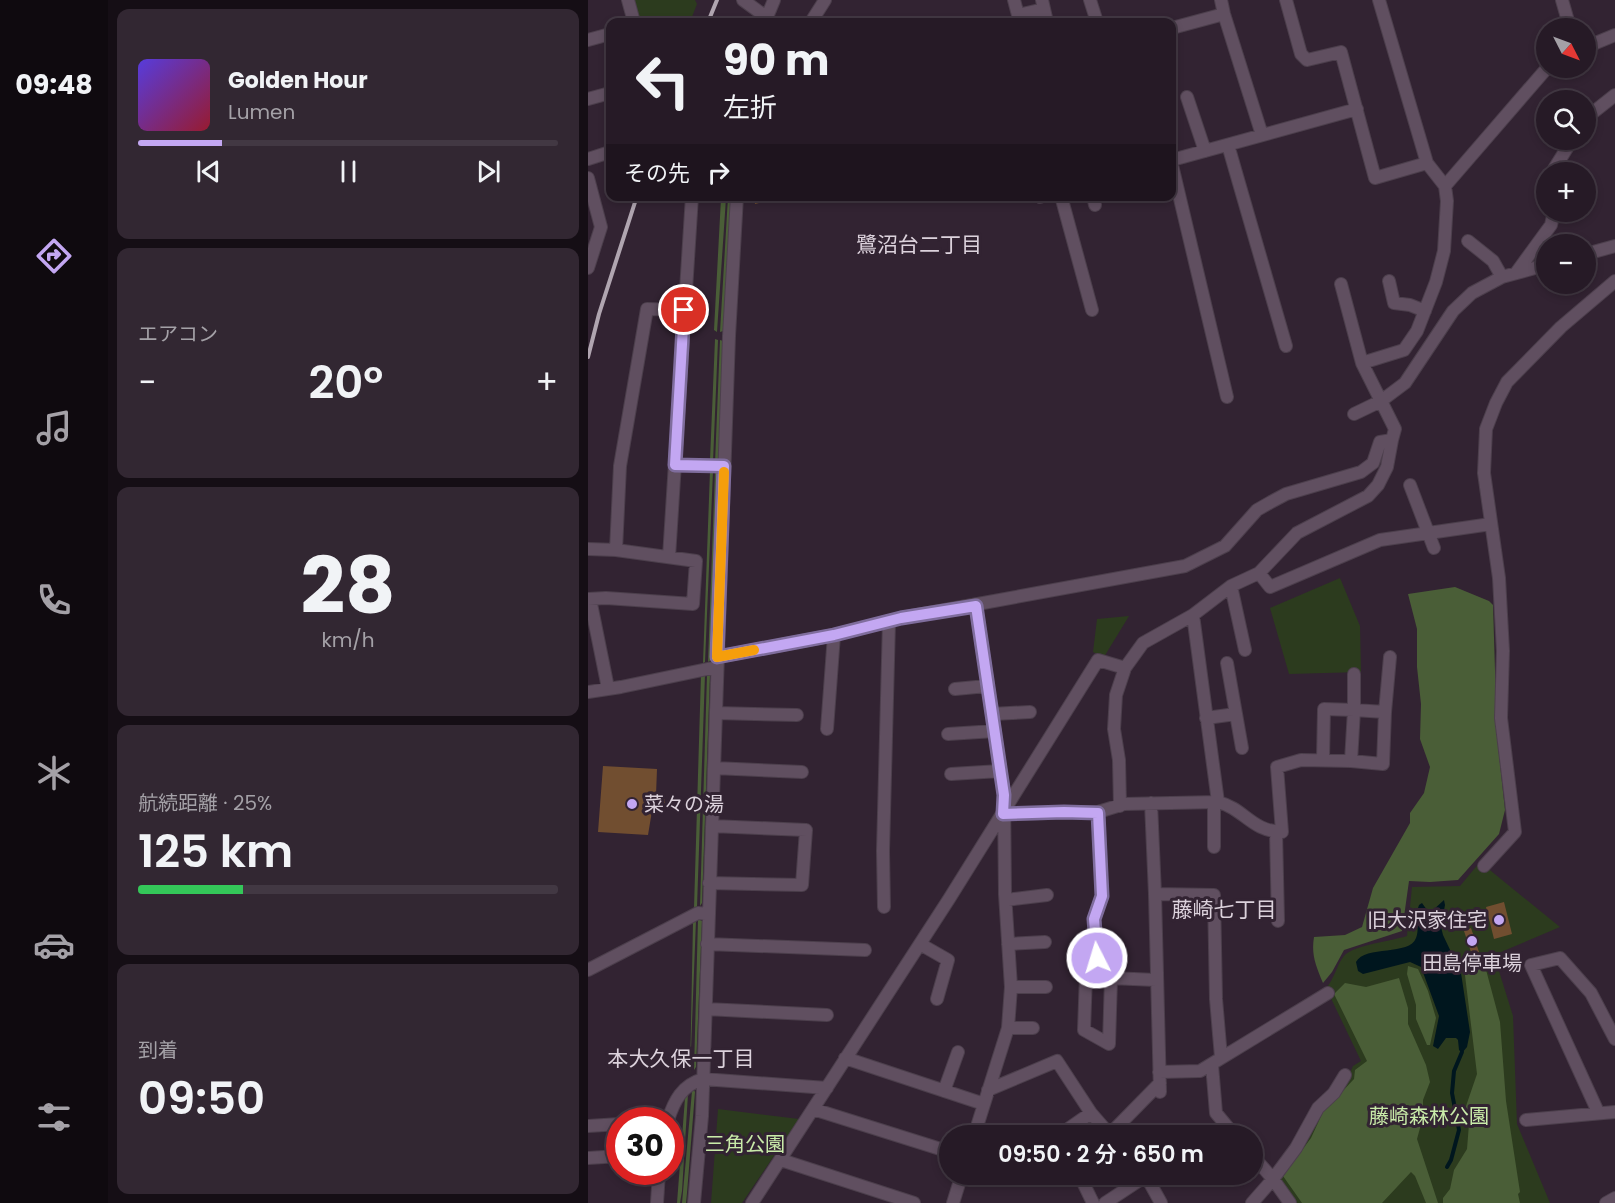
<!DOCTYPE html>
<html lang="ja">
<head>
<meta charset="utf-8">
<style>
	body { margin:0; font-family:Poppins,"Noto Sans JP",sans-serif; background:#322732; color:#f1f3f6; height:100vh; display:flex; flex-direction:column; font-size:22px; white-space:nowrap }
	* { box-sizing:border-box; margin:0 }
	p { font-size:20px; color:#a4a1a7 }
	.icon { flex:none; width:33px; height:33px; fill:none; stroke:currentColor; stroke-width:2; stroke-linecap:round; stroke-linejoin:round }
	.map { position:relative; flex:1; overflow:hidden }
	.side { display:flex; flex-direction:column; gap:9px; padding:9px; background:#150e15; width:480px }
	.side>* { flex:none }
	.hud { position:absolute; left:18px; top:18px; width:570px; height:183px; border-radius:12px; box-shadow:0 3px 9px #0003,0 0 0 2px #423843; background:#261a26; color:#f1f3f6; overflow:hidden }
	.needle { width:39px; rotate:132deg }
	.fabs { position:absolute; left:948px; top:18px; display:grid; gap:12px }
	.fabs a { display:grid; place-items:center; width:60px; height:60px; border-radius:50%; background:#261a26; box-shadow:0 3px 9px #0003,0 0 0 2px #423843; font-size:30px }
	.speed { position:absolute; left:18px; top:1107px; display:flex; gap:12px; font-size:30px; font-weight:700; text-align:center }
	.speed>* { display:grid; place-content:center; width:78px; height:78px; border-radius:50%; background:#261a26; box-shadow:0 3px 9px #0003,0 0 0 2px #423843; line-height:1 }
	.speed .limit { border:9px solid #d22; background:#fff; color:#111 }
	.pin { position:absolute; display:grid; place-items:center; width:51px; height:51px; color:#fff; margin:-26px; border:3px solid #fff; border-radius:50%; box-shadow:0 2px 6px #0007 }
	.me { position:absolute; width:66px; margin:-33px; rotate:355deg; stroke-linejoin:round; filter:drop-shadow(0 0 4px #0008) }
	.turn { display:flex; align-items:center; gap:21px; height:126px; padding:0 18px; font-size:27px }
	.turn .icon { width:78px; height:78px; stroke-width:2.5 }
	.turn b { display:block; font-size:42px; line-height:51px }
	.then { display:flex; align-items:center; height:57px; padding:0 18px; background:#0003; gap:12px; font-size:22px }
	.big { font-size:45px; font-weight:600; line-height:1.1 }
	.side .widget { flex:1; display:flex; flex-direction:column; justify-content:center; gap:9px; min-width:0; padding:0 21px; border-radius:12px; background:#322732 }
	.side .dial { align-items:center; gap:0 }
	.dial b { font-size:78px; line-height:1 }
	.song { display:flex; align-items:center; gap:18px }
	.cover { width:72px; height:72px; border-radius:9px; background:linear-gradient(135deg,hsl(250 70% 55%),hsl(350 70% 35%)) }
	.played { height:6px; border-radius:3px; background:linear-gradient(90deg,#c3a7f2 20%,#423843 20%) }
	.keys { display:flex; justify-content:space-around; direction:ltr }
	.heat { display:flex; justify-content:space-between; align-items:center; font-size:33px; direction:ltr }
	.charge { height:9px; border-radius:4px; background:linear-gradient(90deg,#34c759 25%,#423843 0) }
	.trip { position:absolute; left:351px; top:1125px; width:324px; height:60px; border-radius:30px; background:#261a26; box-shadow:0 3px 9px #0003,0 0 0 2px #423843; font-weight:600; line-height:60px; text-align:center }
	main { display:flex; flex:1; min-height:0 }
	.menu { display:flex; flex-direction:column; width:108px; justify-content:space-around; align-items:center; background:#0f0a0f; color:#a4a1a7 }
	.menu .icon { width:42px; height:42px }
	.menu .active { color:#c3a7f2 }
	.menu b { font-size:27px; color:#f1f3f6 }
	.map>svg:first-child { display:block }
	.green { fill:#2c3b1e }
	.forest { fill:#4a5e37 }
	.water { fill:#00161e }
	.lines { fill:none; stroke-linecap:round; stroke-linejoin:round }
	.stream { stroke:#00161e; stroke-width:4 }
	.building { fill:#714e30 }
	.minor-casing { stroke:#4c3f4c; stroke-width:14 }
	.minor { stroke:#604f60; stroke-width:12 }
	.rail { stroke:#b0a5b0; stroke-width:4 }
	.route-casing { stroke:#7f6d9d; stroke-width:15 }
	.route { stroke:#c3a7f2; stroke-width:10 }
	.slow { stroke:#f59e0b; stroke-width:10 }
	.poi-dot { fill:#c3a7f2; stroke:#322332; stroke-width:2 }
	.labels { text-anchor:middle; stroke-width:6; stroke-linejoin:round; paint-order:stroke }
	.poi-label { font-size:20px; fill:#dcd2dc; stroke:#322332; text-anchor:start }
	.park-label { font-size:20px; fill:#c9eba9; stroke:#322332 }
	.neighbourhood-label { font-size:21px; fill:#dcd2dc; stroke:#322332 }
</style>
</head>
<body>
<main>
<nav class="menu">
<b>09:48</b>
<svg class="icon active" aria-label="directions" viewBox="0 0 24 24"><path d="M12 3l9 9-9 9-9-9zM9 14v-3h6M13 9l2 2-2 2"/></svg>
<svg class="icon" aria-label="music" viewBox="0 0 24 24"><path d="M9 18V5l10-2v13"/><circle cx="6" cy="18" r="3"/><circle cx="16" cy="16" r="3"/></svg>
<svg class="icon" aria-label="phone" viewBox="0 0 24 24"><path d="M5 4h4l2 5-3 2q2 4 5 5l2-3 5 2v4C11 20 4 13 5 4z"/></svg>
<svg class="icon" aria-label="climate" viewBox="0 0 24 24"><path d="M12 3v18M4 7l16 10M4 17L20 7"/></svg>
<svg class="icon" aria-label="car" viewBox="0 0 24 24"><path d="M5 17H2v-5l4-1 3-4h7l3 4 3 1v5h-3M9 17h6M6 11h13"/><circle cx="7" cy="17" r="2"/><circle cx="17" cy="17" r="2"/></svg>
<svg class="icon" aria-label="filters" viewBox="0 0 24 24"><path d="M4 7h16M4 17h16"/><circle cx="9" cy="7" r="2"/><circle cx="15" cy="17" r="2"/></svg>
</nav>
<section class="side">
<div class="widget">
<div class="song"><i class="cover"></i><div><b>Golden Hour</b><p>Lumen</p></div></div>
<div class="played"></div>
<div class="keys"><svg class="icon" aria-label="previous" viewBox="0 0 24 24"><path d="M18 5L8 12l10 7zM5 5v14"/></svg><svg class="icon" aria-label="pause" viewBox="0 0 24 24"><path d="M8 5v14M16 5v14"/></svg><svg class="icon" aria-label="next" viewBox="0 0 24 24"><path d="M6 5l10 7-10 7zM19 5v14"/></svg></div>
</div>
<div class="widget"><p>エアコン</p>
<div class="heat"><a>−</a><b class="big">20°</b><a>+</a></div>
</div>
<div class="widget dial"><b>28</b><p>km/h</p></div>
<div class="widget"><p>航続距離 · 25%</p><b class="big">125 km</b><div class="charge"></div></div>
<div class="widget"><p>到着</p><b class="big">09:50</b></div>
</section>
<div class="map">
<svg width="1027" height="1203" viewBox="0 0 1027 1203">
	<rect width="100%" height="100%" fill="#322332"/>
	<path class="green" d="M 44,0 L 107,0 L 109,4 L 102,22 L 50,22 Z
		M 752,578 L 772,626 L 773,672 L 701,674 L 682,608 Z
		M 541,616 L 516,657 L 505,652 L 509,619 Z
		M 892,862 L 972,927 L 906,955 L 925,1016 L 929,1124 L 962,1203 L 706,1203 L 691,1180 L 726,1119 L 757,1084 L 765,1066 L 773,1061 L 738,988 C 747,978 748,966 756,956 C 765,945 804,941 819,936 L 824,887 L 872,886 Z
		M 130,1109 L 211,1119 L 154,1203 L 123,1203 Z"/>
	<path class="forest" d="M 137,197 L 138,198 L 129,332 L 126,330 L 133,198 Z
		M 140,197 L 143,199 L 135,331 L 132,332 Z
		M 127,339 L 130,340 L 125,462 L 122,460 Z
		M 132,340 L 135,341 L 131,462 L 127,463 Z
		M 122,471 L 125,471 L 117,662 L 115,663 Z
		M 127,471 L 131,471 L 123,660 L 120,662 Z
		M 867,587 L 901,601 L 905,605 L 909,736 L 917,810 L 911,834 L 870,880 L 842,882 L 821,881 L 814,931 L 756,950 L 744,972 L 735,983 C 728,966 723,955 726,937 L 757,935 L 774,927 L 785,888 L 822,823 L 822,813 L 836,793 L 842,767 L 832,739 L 833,704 L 829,667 L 829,629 L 820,594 Z
		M 117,674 L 109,907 L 106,908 L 113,675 Z
		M 122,674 L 114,903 L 112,906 L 119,675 Z
		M 110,919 L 114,921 L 108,1067 L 106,1070 Z
		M 107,920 L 108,920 L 102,1075 L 105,922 Z
		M 820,966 L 830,969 L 840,991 L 848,1018 L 842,1045 L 839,1045 L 828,1019 L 828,1005 L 819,974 Z
		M 897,966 L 912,1022 L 918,1101 L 932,1192 L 930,1194 L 932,1203 L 855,1203 L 855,1198 L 862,1189 L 866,1170 L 879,1149 L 881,1124 L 877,1109 L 889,1074 L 876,967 Z
		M 811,978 L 820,1008 L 820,1024 L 838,1065 L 842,1082 L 835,1100 L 835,1117 L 829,1139 L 850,1203 L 838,1203 L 827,1176 L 823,1172 L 794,1203 L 714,1203 L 695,1176 L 723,1138 L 735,1112 L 766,1079 L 767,1070 L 779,1061 L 746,994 L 757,983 L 778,987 Z
		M 106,1090 L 107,1092 L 99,1193 L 98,1203 L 94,1203 L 104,1091 Z
		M 100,1094 L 94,1191 L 92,1203 L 89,1203 L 97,1098 Z"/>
	<path class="water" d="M 856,900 L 857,905 L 853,927 L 855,935 L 873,973 L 882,1032 L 879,1047 L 874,1053 L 871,1050 L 870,1040 L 868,1038 L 858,1038 L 850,1049 L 845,1046 L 851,1016 L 833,967 L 822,962 L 775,974 L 770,971 L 768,962 C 777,945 822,956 828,938 C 832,928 827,915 831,905 L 834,903 L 839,910 L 844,911 Z"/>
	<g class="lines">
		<path class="stream" d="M 859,1167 L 863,1160 L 871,1130 L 864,1093 L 866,1071 L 874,1052"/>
	</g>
	<path class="building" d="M 166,196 L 194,196 L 194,197 L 167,204 Z
		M 15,766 L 69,769 L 68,795 L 77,798 L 76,811 L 64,811 L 60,835 L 10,832 Z
		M 916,902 L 924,934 L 906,939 L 898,907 Z
		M 883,928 L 891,952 L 884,955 L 876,931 Z"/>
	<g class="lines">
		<defs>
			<path id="minor" d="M 40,0 L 46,22
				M 155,0 L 185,22
				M 426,0 L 430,15 L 456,9
				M 454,0 L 459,22
				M 502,0 L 509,22
				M 633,0 L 636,14 L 674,135
				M 698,0 L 713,54 L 719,60 L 753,52 L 787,178 L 839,163
				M 974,0 L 982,28
				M 179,17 L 186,0
				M 223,22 L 237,0
				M 584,28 L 636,14
				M 0,40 L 22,34
				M 998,47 L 1027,35
				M 599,97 L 617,151
				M 0,99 L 22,93
				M 998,118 L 1027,95
				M 640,145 L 698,346
				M 0,159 L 22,152
				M 584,160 L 769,109
				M 584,165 L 639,397
				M 967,172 L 966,169 L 984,140
				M 0,178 L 13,227 L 0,268
				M 857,186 L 959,68
				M 473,196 L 504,310
				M 505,196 L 507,205
				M 452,197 L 454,196
				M 880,241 L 905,261 L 914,277
				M 998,254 L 1027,246
				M 928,273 L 963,225 L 966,212
				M 801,281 L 806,303 L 822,305 L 837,311
				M 753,284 L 774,363
				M 766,414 L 793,401 L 817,383 L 865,311 L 884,293 L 914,277 L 958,265
				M 87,465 L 136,466
				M 822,485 L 846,548
				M 0,549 L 28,550 L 108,561 L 105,604 L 18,598 L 0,599
				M 28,550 L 32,466 L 59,309 L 96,310
				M 81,557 L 104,196
				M 671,573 L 682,587 L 792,540 L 903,524
				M 643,586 L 657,650
				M 2,599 L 20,688
				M 605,615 L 643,586 L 671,573 L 709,533 L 780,496 L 790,485 L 799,467 L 804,440
				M 129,657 L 246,635 L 313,618 L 597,566 L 637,546 L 669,510 L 683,502 L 698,494 L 773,472 L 785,463 L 792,442 L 804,440 L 807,429 L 774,363 L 816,350 L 829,331 L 848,282 L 856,251 L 859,201 L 857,186 L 839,163 L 791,0
				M 639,663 L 654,748
				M 367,689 L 399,686
				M 0,692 L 33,687 L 129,667
				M 797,712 L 802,657
				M 128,713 L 209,715
				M 404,714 L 442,712
				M 618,718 L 648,714
				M 239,729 L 246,635
				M 360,734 L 407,731
				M 763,761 L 795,764 L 797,712 L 766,710 L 766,674
				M 126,768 L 214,772
				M 363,774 L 412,771
				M 626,802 L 626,847
				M 563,803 L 567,894
				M 532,806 L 531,760 L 526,729 L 528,695 L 537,668
				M 510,812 L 514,896 L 506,919 L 511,977
				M 415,814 L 510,812 L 536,804 L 630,802 C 657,809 663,831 694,832 L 689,767 L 713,760 L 763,761 L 766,710 L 736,709 L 735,760
				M 688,832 L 690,921
				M 896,866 L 927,832 L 913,718 L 915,651 L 911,578 L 896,473 L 898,429 L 908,403 L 919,382 L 973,327 L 1027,281
				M 121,883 L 214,885 L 218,830 L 124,826
				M 418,900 L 459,895
				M 296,907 L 295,851 L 301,622
				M 119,944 L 277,950
				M 332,944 L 360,960 L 349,999
				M 420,944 L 457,942
				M 0,970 L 110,913 L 120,914
				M 523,978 L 521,1044 L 496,1030 L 498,975 L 523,978 L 568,980
				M 423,987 L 458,987
				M 118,1009 L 239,1015
				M 420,1028 L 445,1028
				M 257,1058 L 396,1104
				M 624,1065 L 628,1113 L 647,1136
				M 571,1072 L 612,1071 L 740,993
				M 400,1090 L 469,1061 L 503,1113 L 523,1136
				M 356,1091 L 370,1052
				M 572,1092 L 567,894 L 626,895 L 628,999 L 633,1057
				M 225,1109 L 362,1152
				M 1010,1112 L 943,965 L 972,958 L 1003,993 L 1027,1039
				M 80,1120 C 86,1101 94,1085 115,1079 L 239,1088
				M 938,1120 L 1027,1112
				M 0,1126 L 32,1124
				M 522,1134 L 572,1083
				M 386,1136 L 420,1028 L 423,987 L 417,894 L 416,795 L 388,606
				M 470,1136 L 503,1113
				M 0,1158 L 32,1156
				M 193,1160 L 326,1203
				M 491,1174 L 505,1203
				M 557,1174 L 573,1203
				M 69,1203 L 71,1172
				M 106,1203 L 114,1116 L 141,336 L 149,196
				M 164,1203 L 361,899 L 510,660 L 537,668 L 555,643 L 605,615 L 630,802
				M 365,1203 L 374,1174
				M 517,1203 L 558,1176
				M 664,1203 L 685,1179 L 664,1155
				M 702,1203 L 685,1179 L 708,1148 L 730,1108 L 746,1093 L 757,1075
				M 1018,1203 L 1027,1198"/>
		</defs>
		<use href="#minor" class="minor-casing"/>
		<use href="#minor" class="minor"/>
		<path class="rail" d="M 120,22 L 129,0
			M 0,357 L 11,314 L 49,196"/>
	</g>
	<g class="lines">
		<defs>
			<path id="route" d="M 96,310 L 87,465 L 136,466 L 129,657 L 246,635 L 313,618 L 388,606 L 416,795 L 415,814 L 476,812 L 510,813 L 514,896 L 506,919 L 509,958"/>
		</defs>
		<use href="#route" class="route-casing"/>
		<use href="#route" class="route"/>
		<path class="slow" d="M 136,472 L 129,657 L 166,650"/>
	</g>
	<g class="poi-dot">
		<circle cx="44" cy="804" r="6"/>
		<circle cx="911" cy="920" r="6"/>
		<circle cx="884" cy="941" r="6"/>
	</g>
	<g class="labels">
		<g class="poi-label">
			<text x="56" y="811">菜々の湯</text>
			<text x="899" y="927" text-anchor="end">旧大沢家住宅</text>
			<text x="884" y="970" text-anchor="middle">田島停車場</text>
		</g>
		<g class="park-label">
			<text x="841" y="1123">藤崎森林公園</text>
			<text x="157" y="1151">三角公園</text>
		</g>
		<g class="neighbourhood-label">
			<text x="331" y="252">鷺沼台二丁目</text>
			<text x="636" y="917">藤崎七丁目</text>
			<text x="93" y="1066">本大久保一丁目</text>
		</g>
	</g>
</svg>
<div class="fabs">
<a><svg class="needle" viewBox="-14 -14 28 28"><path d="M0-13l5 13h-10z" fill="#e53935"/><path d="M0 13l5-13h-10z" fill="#a4a1a7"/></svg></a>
<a><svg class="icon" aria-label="search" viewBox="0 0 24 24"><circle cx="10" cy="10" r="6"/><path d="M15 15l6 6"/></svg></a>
<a>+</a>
<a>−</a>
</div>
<div class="speed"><div class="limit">30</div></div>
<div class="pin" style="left:96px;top:310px;background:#d93025"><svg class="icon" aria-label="arrive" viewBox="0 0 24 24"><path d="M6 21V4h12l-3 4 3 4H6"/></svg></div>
<svg class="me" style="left:509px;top:958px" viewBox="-20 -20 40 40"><circle r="17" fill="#c3a7f2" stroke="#fff" stroke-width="3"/><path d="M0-11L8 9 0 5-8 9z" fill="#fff"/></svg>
<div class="trip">09:50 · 2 分 · 650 m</div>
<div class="hud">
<div class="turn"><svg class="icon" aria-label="left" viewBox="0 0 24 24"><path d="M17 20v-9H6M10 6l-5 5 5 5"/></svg><div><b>90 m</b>左折</div></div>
<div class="then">その先<svg class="icon" aria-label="right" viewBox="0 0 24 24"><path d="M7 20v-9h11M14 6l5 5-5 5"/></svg></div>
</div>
</div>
</main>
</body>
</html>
